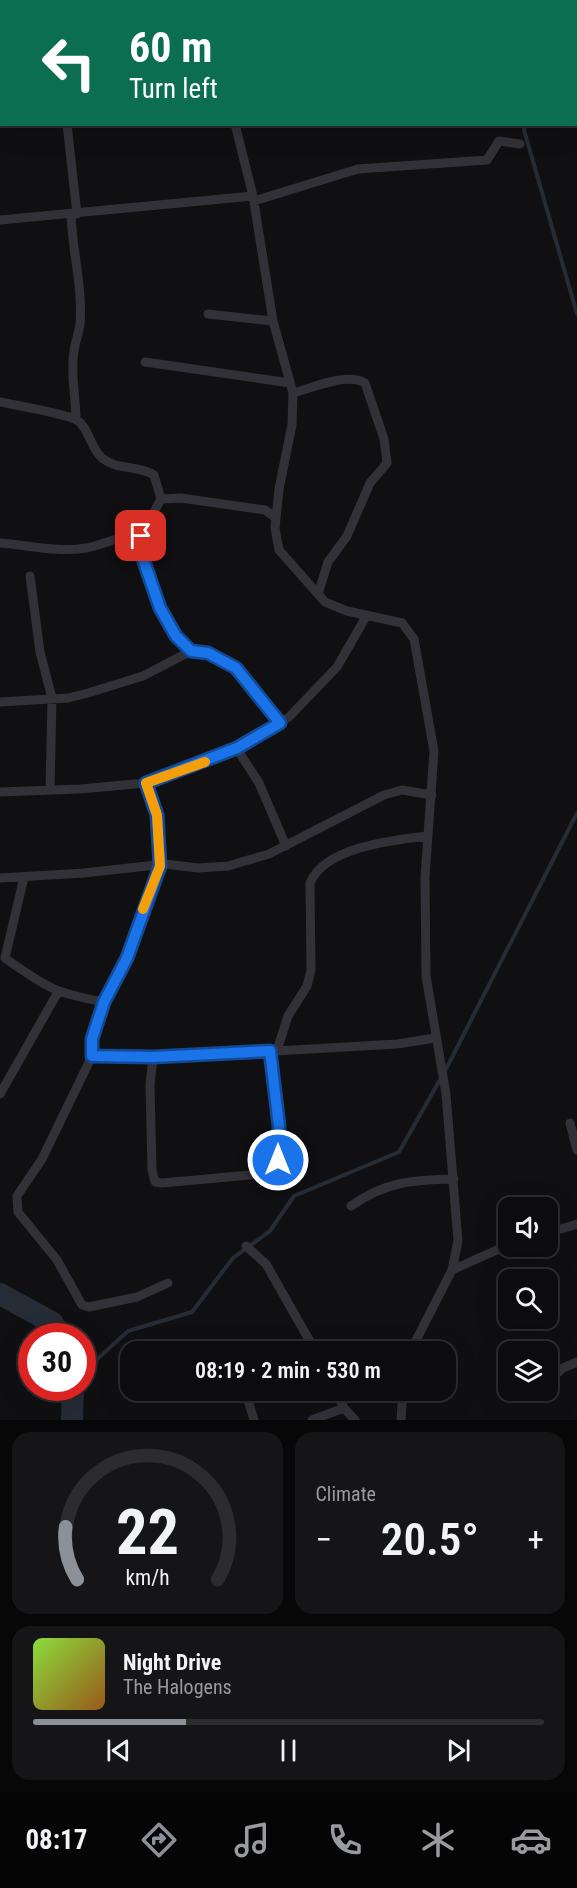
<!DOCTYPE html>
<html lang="en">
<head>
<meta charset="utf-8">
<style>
	body { margin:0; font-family:"Roboto Condensed",sans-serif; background:#151517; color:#f1f3f6; height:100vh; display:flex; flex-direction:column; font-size:22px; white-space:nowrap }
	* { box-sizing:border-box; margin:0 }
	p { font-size:20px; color:#9a9b9e }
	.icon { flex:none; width:33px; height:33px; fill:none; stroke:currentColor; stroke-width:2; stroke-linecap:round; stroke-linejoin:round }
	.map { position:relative; height:1420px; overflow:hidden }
	.drawer { display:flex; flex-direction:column; gap:12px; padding:12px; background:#070708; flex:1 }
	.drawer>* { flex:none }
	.hud { position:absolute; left:0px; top:0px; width:578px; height:126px; box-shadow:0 6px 24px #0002,0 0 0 2px #2c2c2e; background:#0b6e4f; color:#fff; overflow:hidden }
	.buttons { position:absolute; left:498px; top:1197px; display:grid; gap:12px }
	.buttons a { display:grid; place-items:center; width:60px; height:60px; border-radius:12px; background:#0c0c0e; box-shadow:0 6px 24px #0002,0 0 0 2px #2c2c2e; font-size:30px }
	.speed { position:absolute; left:18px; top:1323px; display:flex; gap:12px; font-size:30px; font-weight:700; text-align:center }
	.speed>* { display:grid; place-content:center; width:78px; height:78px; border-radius:50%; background:#0c0c0e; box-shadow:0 6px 24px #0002,0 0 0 2px #2c2c2e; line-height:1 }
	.speed .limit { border:9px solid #d22; background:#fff; color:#111 }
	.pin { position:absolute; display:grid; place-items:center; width:51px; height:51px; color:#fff; margin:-26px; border-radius:12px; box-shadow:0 3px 9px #0006 }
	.me { position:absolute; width:66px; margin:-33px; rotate:0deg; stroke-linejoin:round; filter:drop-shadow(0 0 4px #0008) }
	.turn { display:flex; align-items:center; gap:21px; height:126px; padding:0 30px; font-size:27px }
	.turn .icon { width:78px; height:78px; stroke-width:2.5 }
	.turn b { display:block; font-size:42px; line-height:51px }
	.big { font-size:45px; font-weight:600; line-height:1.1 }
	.drawer .card { flex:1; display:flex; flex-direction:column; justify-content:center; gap:9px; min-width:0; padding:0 21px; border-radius:18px; background:#151517 }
	.drawer .dial { align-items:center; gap:0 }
	.dial svg { height:156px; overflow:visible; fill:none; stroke:#2c2c2e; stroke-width:7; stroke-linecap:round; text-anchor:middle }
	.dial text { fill:#f1f3f6; stroke:none }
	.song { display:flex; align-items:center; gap:18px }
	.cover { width:72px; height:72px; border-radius:9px; background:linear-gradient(135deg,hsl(90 70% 55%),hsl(30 70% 35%)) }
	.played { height:6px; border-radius:3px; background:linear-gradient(90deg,#8c9099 30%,#2c2c2e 30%) }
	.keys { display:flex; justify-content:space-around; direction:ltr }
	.heat { display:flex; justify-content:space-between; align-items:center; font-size:33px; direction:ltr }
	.drawer .tiles { flex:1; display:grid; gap:12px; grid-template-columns:1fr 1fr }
	.card:last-child { grid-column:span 2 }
	.trip { position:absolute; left:120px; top:1341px; width:336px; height:60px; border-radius:18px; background:#0c0c0e; box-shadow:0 6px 24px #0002,0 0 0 2px #2c2c2e; font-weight:600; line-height:60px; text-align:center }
	.menu { display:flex; height:96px; justify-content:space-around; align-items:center; background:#050506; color:#9a9b9e }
	.menu .icon { width:42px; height:42px }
	.menu .current { color:#8c9099 }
	.menu b { font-size:27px; color:#f1f3f6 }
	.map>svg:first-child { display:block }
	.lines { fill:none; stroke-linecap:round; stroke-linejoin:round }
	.stream { stroke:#262c36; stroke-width:4 }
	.river { stroke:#262c36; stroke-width:22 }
	.minor { stroke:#313137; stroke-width:9 }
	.route-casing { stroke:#114b97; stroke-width:15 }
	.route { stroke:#1a73e8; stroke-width:10 }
	.slow { stroke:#f59e0b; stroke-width:10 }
</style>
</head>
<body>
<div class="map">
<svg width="577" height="1420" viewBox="0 0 577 1420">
	<rect width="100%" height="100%" fill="#101012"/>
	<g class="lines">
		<path class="stream" d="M 554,2 L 555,0
			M 525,124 L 524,130 L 577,314
			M 445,1071 L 577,813
			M 82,1373 L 128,1331 L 192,1312 L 233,1258 L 270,1231 L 294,1196 L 399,1152 L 441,1078"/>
		<path class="river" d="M 0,1294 L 53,1323 L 58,1336
			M 72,1420 L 73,1388"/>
		<path class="minor" d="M 203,0 L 204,2
			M 0,18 L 2,29
			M 0,59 L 2,55
			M 576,66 L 577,67
			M 67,124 L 77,214
			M 235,124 L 253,196 L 273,321 L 293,393 L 292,425 L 279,489 L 275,528 L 279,550 L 325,602 L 347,611 L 402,623 L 414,639 L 434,751 L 425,877 L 426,976 L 446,1094 L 458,1241 L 452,1270 L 410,1352
			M 254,201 L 358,169 L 487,160 L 499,141 L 520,144
			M 71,214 C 72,251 83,287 80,324 C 79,333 75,342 74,351 C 70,374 76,397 76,420
			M 0,220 L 253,196
			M 208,314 L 273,321
			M 145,362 L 290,383
			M 293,393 C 312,388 347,372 365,383 L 384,439 L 387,463 L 370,483 L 347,536 L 328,562 L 318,594
			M 0,402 C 15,405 67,414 77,420 C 89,428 90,447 102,458 C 118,471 136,464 154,475 L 161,499
			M 141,536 L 161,499 L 181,498 L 265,510 L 276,518
			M 0,543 C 28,545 58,553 86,548 C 106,544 120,535 141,536 C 142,576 162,623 191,651
			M 30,576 L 40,652 L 52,698 L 50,790
			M 0,702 L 68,698 L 88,693 L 143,676 L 191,651 L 208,653 L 236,668 L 281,723
			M 237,749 L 259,783 L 286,846
			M 146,783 L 157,815 L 160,866 L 127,958 L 104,1002 L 92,1039 L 92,1056 L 42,1159 L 17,1196 L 18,1212 L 57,1260 L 82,1305 L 89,1307 L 137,1297 L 168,1283
			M 0,792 L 80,789 L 146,783 L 237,749 L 289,717 L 337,667 L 367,615
			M 24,877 L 5,958 C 46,987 54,993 104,1002
			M 0,878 L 84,873 L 165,864 L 198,868 L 228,866 L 269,854 L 384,795 L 402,790 L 432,795
			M 277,1050 L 288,1016 L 307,986 L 311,970 L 310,883 C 325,847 393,840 428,836
			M 92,1056 L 186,1056 L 397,1044 L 435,1038
			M 153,1057 L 150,1085 L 152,1170 L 155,1182 L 162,1183 L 261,1174 L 276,1170 L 279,1126 L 270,1051
			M 0,1094 L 58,992
			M 570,1123 L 577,1150
			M 351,1206 C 386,1181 414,1180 454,1179
			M 548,1233 L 577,1224
			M 246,1246 L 266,1264 L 316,1352
			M 452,1270 L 508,1245
			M 548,1381 L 563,1368 L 577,1362
			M 245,1390 L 254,1420
			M 335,1390 L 344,1408 L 355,1420
			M 312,1420 L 344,1408
			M 401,1420 L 403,1390"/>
	</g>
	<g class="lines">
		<defs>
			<path id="route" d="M 141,536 L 142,556 L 160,608 L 176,636 L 191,651 L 208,653 L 236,668 L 280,723 L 237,748 L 146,783 L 157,815 L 160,866 L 127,958 L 104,1002 L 92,1039 L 92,1056 L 153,1057 L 270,1051 L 279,1126 L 278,1160"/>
		</defs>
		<use href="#route" class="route-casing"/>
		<use href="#route" class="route"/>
		<path class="slow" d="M 143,909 L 160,866 L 157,815 L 146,783 L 205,762"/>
	</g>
</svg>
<div class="buttons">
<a><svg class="icon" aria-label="sound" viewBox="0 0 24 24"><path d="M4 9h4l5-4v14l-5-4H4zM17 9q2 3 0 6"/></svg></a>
<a><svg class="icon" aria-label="search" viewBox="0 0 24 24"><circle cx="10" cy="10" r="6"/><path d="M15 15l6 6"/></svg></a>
<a><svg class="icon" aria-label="layers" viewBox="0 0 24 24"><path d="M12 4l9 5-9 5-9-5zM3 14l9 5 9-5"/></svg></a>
</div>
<div class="speed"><div class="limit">30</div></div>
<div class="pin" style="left:141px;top:536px;background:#d93025"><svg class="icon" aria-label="arrive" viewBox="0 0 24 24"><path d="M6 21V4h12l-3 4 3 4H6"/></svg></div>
<svg class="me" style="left:278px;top:1160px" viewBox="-20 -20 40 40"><circle r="17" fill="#1a73e8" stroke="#fff" stroke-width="3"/><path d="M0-11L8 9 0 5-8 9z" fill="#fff"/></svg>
<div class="trip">08:19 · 2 min · 530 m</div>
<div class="hud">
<div class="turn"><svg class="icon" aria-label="left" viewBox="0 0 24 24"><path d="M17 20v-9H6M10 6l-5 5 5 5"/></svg><div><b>60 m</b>Turn left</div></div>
</div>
</div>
<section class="drawer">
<div class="tiles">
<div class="card dial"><svg viewBox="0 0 100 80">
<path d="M14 69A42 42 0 1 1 86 69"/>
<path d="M14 69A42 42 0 0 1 8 42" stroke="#8c9099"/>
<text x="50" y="56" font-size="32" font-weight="700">22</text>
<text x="50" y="72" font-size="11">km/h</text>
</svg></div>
<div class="card"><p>Climate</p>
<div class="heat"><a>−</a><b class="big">20.5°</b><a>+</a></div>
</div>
<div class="card">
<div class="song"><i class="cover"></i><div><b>Night Drive</b><p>The Halogens</p></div></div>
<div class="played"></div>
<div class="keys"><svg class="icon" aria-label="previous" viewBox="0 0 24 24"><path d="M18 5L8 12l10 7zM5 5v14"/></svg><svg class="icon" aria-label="pause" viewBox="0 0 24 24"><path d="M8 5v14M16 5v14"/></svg><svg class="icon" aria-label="next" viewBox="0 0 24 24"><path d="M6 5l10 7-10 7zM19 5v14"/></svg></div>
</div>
</div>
</section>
<nav class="menu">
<b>08:17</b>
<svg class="icon current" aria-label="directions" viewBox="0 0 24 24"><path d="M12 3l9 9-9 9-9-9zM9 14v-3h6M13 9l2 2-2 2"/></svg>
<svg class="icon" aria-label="music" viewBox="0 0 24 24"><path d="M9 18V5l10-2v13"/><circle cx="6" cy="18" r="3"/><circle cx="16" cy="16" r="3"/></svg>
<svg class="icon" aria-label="phone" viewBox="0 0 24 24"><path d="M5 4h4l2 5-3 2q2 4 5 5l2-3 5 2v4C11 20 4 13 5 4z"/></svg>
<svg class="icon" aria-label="climate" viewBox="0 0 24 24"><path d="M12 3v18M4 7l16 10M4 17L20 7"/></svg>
<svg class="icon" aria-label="car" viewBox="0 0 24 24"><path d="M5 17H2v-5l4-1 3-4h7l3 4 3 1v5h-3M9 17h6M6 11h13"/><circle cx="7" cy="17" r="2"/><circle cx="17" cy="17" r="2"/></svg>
</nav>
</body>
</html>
